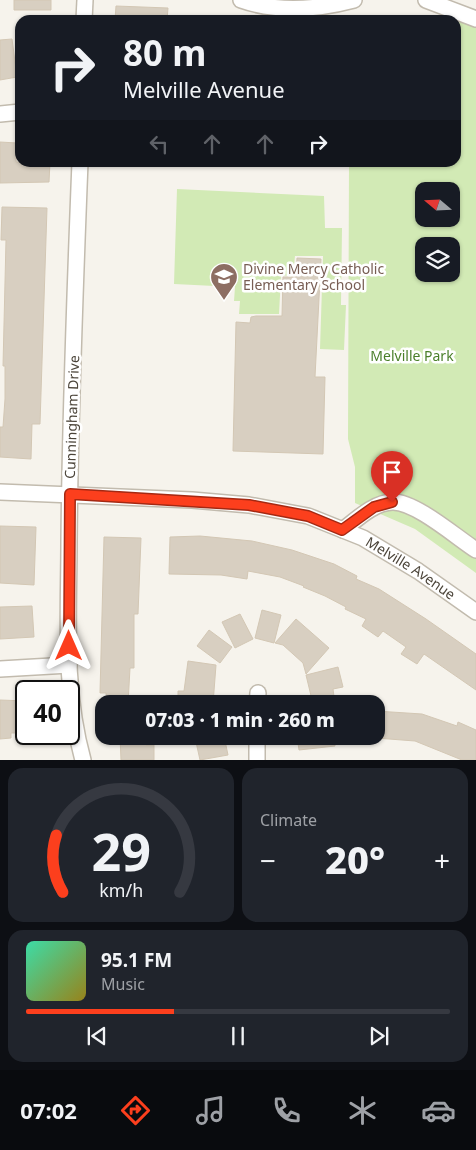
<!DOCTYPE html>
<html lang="en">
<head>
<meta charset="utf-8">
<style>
	body { margin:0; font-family:"Noto Sans",sans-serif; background:#20242c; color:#f1f3f6; height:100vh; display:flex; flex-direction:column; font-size:19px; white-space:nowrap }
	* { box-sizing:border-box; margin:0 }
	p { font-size:16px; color:#9ea1a6 }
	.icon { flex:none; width:28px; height:28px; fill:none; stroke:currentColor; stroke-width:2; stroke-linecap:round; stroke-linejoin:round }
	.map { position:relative; height:760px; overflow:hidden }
	.panel { display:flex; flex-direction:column; gap:8px; padding:8px; background:#0d0f14; flex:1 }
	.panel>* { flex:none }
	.top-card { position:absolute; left:15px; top:15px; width:446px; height:152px; border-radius:15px; box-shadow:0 1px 4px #0004; background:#171b24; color:#f1f3f6; overflow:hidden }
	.needle { width:32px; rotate:289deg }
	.tools { position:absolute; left:415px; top:182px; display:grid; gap:10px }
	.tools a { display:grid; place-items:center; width:45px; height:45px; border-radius:10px; background:#171b24; box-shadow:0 1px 4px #0004; font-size:25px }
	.speed { position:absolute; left:15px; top:680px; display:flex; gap:10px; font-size:25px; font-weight:700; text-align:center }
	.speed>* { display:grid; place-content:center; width:65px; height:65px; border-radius:50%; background:#171b24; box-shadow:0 1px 4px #0004; line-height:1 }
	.speed .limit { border:2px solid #111; border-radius:8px; background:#fff; color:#111 }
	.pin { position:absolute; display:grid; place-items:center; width:42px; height:42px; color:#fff; margin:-51px -21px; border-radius:50% 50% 50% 0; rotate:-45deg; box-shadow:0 0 5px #0007 }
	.pin .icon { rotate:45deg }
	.me { position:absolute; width:55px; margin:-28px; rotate:0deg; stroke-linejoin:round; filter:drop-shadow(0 0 4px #0008) }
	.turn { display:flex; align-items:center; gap:18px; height:105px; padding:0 25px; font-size:22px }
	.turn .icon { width:65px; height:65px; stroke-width:2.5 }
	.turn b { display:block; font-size:35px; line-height:42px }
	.lanes { display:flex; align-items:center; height:48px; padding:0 25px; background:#0003; justify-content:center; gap:25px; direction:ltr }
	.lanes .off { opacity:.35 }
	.big { font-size:38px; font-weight:800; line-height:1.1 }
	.panel .card { flex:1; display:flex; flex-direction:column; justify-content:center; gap:8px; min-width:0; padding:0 18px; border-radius:15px; background:#20242c }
	.panel .dial { align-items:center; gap:0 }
	.dial svg { height:130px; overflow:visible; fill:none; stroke:#363941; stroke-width:7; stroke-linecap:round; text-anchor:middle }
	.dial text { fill:#f1f3f6; stroke:none }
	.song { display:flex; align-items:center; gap:15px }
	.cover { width:60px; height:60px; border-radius:8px; background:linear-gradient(135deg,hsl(160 70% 55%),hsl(50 70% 35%)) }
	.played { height:5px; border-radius:2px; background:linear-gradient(90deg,#fc3f1d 35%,#363941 35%) }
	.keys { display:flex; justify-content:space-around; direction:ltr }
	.heat { display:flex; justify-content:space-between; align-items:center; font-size:28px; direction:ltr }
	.panel .tiles { flex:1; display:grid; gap:8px; grid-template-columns:1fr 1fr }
	.card:last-child { grid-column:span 2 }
	.trip { position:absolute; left:95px; top:695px; width:290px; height:50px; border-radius:15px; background:#171b24; box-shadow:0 1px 4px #0004; font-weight:800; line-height:50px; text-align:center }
	.tab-bar { display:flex; height:80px; justify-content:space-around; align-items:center; background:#090b0e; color:#9ea1a6 }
	.tab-bar .icon { width:35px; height:35px }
	.tab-bar .on { color:#fc3f1d }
	.tab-bar b { font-size:22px; color:#f1f3f6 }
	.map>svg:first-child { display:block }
	.green { fill:#d2eab5; fill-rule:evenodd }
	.building { fill:#d8cfc1; stroke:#d3c7b4 }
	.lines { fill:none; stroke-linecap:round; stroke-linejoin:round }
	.minor-casing { stroke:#c2bbae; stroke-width:18 }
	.minor { stroke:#fff; stroke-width:15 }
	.route-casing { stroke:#a42913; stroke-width:12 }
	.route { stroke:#fc3f1d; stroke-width:9 }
	.labels { text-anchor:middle; stroke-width:5; stroke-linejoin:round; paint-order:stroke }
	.education-label { font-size:14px; fill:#785e54; stroke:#fff; text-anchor:start }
	.park-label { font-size:14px; fill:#4a7f2a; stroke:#fff }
	.street-label { font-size:14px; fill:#4b4439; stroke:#fff }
</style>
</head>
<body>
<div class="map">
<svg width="476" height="760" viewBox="0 0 476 760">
	<rect width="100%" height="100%" fill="#f6f3ec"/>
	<path class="green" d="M 452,15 L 476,27 L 476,573 L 415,529 L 355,503 L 355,467 L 348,439 L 349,163 L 456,162 L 456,20 L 452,20 ZM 424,191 L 451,191 L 451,219 L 424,219 ZM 424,246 L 451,246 L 451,274 L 424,274 Z
		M 177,189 L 324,196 L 325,228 L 342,228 L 341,305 L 346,305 L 344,350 L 320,349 L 323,256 L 295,256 L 293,275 L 281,276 L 279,314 L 239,314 L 240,301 L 234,301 L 235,287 L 174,284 Z"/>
	<path class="building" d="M 14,0 L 51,0 L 51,10 L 14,10 Z
		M 116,6 L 168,8 L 167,20 L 115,20 Z
		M 12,39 L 17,77 L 0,80 L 0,40 Z
		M 0,142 L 17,143 L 16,162 L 50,162 L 49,182 L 0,183 Z
		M 2,207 L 47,208 L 40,424 L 32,424 L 31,459 L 0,457 L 0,427 L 3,427 L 5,399 L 5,366 L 3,366 L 6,240 L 1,240 Z
		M 297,258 L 321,259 L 315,377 L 325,377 L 323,454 L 233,451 L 236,322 L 250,323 L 251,317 L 256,316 L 282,316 L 283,277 L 296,277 Z
		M 0,526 L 36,527 L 34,585 L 0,583 Z
		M 200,536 L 252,541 L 292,550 L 334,564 L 357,576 L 356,579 L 379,589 L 426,619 L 476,654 L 476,690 L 424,654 L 417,664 L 401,654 L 406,647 L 383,631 L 378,637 L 362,626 L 366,619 L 345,609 L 346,607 L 325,596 L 303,587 L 304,586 L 280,577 L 248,571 L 247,579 L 221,575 L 169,574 L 170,537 Z
		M 104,537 L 141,538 L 138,614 L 134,614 L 134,668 L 130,668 L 128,704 L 107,704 L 106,693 L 100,693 Z
		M 32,606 L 34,637 L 0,639 L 0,607 Z
		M 262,610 L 281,615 L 274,643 L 255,638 Z
		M 240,614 L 253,639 L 235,648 L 222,622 Z
		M 296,619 L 329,648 L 306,674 L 303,663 L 283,645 L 275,643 Z
		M 209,630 L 232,647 L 220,663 L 197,646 Z
		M 188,661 L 216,665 L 213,704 L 178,704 L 178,691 L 184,691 Z
		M 338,667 L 343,687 L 333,689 L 335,704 L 313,704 L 306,675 Z
		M 0,700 L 26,701 L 26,733 L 11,733 L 11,738 L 0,739 Z
		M 376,711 L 422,714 L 457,726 L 458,722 L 476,730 L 476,760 L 462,760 L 415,741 L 376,738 Z
		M 120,736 L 146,736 L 146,745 L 154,745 L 154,760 L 121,760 Z
		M 224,736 L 228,755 L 200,760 L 196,742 Z
		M 297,736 L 334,736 L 335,746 L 299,750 Z"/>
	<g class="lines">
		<defs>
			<g id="minor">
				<path d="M 241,0 C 278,13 316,10 354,0"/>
				<path d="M 426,0 L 476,19"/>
				<path d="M 84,20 L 85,0"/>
				<path d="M 0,114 L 20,112"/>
				<path d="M 80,162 C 75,289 70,415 69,542 C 69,615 63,689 83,760"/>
				<path id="s1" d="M 0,492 L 192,500 L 249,505 L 308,516 L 363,538 L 418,571 L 476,612"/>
				<path d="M 343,530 C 356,520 374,502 393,502 C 416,502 456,537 476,550"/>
				<path d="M 0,669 L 69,665"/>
				<path d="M 257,704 L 258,693"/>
				<path d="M 257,736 L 257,760"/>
			</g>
		</defs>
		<use href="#minor" class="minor-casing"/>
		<use href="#minor" class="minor"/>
	</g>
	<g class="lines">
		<defs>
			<path id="route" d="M 69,646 L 70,494 L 249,505 L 308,516 L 342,530 L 374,507 L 392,502"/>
		</defs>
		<use href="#route" class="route-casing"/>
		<use href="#route" class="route"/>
	</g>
	<defs>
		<symbol id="school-pin" viewBox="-11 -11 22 30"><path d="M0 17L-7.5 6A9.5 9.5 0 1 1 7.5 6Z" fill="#8d6e63" stroke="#fff"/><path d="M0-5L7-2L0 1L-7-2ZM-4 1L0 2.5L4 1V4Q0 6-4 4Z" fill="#fff"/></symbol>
	</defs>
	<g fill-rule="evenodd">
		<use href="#school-pin" x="208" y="261" width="32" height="43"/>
	</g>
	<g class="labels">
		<g class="education-label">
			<text x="243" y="274">Divine Mercy Catholic<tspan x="243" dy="16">Elementary School</tspan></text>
		</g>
		<g class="park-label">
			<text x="412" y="361">Melville Park</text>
		</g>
		<g class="street-label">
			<text transform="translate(72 417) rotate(-88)" y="5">Cunningham Drive</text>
			<text dy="5" stroke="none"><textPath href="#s1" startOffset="425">Melville Avenue</textPath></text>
		</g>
	</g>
</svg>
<div class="tools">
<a><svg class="needle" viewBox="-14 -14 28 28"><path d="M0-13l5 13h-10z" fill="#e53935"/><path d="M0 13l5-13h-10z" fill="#9ea1a6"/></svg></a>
<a><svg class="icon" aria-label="layers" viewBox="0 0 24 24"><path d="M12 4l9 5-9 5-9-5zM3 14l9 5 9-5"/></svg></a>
</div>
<div class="speed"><div class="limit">40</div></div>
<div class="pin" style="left:392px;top:502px;background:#d93025"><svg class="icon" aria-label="arrive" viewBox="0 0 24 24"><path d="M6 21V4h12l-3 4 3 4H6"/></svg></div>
<svg class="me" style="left:69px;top:646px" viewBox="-20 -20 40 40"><path d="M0-17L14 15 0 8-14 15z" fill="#fc3f1d" stroke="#fff" stroke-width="4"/></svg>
<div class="trip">07:03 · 1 min · 260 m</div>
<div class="top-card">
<div class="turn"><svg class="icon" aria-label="right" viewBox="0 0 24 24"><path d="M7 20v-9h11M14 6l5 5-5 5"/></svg><div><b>80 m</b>Melville Avenue</div></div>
<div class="lanes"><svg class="icon off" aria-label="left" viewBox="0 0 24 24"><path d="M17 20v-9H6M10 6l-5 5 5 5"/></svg><svg class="icon off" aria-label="ahead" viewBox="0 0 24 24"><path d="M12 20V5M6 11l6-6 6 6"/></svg><svg class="icon off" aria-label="ahead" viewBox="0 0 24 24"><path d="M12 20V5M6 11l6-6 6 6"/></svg><svg class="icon" aria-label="right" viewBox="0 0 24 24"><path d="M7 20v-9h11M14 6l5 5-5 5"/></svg></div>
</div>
</div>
<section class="panel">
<div class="tiles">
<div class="card dial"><svg viewBox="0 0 100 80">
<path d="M14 69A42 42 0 1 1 86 69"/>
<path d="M14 69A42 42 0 0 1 10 34" stroke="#fc3f1d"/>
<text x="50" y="56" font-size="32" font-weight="700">29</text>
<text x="50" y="72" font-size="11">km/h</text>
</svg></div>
<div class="card"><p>Climate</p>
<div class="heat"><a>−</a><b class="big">20°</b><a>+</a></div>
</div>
<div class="card">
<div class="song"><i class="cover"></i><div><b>95.1 FM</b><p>Music</p></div></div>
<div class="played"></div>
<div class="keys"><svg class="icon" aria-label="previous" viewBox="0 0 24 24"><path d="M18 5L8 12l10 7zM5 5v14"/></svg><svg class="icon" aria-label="pause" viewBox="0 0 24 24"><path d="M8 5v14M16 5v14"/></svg><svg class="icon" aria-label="next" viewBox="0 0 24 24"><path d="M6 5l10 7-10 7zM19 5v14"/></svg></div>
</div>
</div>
</section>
<nav class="tab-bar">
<b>07:02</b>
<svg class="icon on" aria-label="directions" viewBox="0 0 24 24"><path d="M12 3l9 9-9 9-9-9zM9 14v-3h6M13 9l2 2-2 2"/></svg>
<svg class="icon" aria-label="music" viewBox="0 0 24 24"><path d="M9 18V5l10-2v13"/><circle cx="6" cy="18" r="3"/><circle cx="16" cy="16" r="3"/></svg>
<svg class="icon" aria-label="phone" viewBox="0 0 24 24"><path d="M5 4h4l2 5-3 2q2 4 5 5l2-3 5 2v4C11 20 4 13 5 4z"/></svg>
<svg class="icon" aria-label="climate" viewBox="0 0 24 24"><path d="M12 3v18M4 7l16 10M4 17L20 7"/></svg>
<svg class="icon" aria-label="car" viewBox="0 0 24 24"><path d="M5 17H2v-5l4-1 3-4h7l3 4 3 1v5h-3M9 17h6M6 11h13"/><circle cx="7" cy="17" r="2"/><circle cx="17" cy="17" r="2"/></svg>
</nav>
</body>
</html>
